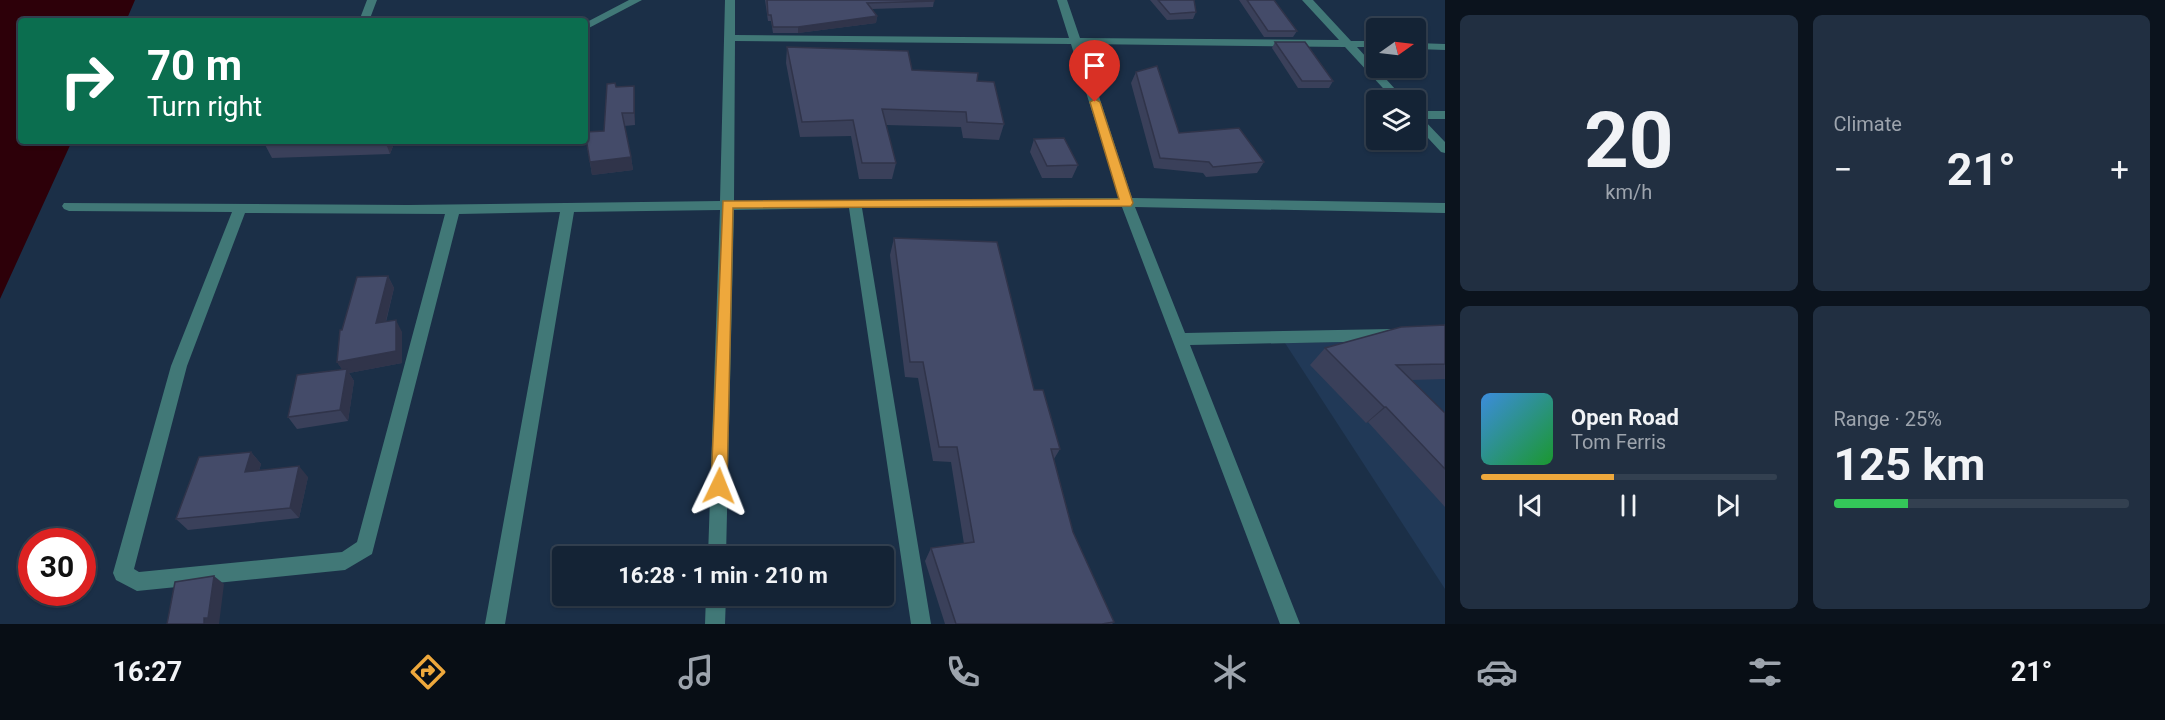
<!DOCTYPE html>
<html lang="en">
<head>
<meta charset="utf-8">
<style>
	body { margin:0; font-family:Roboto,sans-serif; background:#212f41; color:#f1f3f6; height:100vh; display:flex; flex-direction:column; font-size:22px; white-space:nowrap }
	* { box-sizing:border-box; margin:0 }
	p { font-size:20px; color:#9da4ad }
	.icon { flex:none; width:33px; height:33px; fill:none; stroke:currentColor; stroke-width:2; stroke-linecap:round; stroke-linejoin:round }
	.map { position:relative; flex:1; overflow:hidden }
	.side { display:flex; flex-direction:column; gap:15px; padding:15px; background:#0b131d; width:720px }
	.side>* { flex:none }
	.hud { position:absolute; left:18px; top:18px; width:570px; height:126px; border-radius:6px; box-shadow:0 2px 4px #0004,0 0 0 2px #334050; background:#0b6e4f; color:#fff; overflow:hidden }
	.needle { width:39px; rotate:76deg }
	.fabs { position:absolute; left:1366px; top:18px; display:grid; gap:12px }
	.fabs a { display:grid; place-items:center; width:60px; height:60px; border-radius:6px; background:#142335; box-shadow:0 2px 4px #0004,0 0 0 2px #334050; font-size:30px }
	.speed { position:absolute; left:18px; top:528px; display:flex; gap:12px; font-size:30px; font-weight:700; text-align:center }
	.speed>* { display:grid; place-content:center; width:78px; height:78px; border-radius:50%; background:#142335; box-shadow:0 2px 4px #0004,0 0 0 2px #334050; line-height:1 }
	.speed .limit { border:9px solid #d22; background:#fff; color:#111 }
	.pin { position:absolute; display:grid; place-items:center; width:51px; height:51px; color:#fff; margin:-62px -26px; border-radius:50% 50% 50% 0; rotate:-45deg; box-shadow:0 0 6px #0007 }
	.pin .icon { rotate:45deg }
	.me { position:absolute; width:66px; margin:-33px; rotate:2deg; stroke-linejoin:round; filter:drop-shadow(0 0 4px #0008) }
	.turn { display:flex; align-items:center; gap:21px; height:126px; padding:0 30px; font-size:27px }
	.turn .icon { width:78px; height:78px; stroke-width:2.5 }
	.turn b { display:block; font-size:42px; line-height:51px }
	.big { font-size:45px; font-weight:700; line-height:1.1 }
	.side .tile { flex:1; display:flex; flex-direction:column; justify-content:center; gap:9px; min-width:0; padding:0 21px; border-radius:9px; background:#212f41 }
	.side .dial { align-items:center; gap:0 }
	.dial b { font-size:78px; line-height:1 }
	.song { display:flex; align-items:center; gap:18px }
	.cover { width:72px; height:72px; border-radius:9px; background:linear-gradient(135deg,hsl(210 70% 55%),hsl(130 70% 35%)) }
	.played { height:6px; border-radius:3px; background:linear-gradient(90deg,#eea83c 45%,#334050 45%) }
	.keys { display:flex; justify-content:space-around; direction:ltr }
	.heat { display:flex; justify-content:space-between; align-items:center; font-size:33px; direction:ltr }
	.charge { height:9px; border-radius:4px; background:linear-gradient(90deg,#34c759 25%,#334050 0) }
	.side .tiles { flex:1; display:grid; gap:15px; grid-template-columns:repeat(2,1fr) }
	.trip { position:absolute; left:552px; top:546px; width:342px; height:60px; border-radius:6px; background:#142335; box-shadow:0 2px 4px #0004,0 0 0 2px #334050; font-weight:700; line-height:60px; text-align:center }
	.tab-bar { display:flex; height:96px; justify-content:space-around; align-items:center; background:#080e15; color:#9da4ad }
	.tab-bar .icon { width:42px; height:42px }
	.tab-bar .active { color:#eea83c }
	.tab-bar b { font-size:27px; color:#f1f3f6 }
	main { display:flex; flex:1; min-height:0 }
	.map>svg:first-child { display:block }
	.built { fill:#213957 }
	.water { fill:#2d0009 }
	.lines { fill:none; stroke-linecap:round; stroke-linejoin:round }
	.minor { fill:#417877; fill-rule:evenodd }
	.wall { fill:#3a405a }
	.shaded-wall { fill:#30344a }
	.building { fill:#444b69; stroke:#30344a; stroke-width:1.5 }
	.route { fill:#eea83c; stroke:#9b6d27; stroke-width:1.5 }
</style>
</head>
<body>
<main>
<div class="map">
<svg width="1445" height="624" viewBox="0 0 1445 624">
	<rect width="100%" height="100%" fill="#1b2f47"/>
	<path class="built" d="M 1445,340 L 1445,589 L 1285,343 Z"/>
	<path class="water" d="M 0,0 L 135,0 L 126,21 L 21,21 L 21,141 L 72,141 L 0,299 Z"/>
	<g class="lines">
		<path class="minor" d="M 367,0 L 377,0 L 369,21 L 359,21 Z
			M 629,0 L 642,0 L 585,30 L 585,23 Z
			M 725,0 L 735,0 L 735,35 L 1069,38 L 1057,0 L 1067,0 L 1080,38 L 1339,40 L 1302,0 L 1313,0 L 1351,41 L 1377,41 L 1377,47 L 1357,47 L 1405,100 L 1394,100 L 1345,47 L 1082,44 L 1132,198 L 1445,203 L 1445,213 L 1135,207 L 1185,333 L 1391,329 L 1396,331 L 1399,335 L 1396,339 L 1391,341 L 1190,345 L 1300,624 L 1280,624 L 1122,207 L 862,208 L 931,624 L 911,624 L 849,208 L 734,210 L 726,556 L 708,556 L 720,210 L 574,212 L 505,624 L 485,624 L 560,212 L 459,214 L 372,554 L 345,570 L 137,591 L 116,580 L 113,573 L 171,366 L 232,212 L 69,211 L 64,209 L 62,206 L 64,203 L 408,205 L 720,201 ZM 735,41 L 1071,44 L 1119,198 L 734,201 ZM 245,213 L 445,214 L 357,542 L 342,552 L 139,572 L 134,569 L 187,366 Z
			M 1416,43 L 1445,44 L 1445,50 L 1416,49 Z
			M 1416,111 L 1445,111 L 1445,119 L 1423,119 L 1445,142 L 1445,153 L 1441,152 L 1416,125 Z
			M 706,596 L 726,596 L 725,624 L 705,624 Z"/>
	</g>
	<path class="wall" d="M 765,0 L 934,0 L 934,1 L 933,7 L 872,9 L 877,16 L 876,23 L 798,33 L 773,33 L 771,21 L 768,21 Z
		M 1150,0 L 1194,0 L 1196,12 L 1193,19 L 1167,20 Z
		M 1239,0 L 1274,0 L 1297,31 L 1293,37 L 1264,37 Z
		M 1275,42 L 1333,81 L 1329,88 L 1298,88 L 1272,48 Z
		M 787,47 L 912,70 L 977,81 L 1004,124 L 999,140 L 963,138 L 961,127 L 886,125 L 896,163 L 892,179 L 859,179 L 851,136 L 800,137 L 786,63 Z
		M 1136,72 L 1179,133 L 1264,162 L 1257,173 L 1206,177 L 1203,173 L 1154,168 L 1131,83 Z
		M 634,86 L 635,99 L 635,125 L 624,126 L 631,157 L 633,170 L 592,175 L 585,132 L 604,131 L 616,87 Z
		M 1034,139 L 1078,165 L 1072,178 L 1042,178 L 1030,152 Z
		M 263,141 L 395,141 L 390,154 L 272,158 Z
		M 894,238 L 1034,390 L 1060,449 L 1054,459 L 1073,532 L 1114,622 L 1112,624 L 945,624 L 925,561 L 931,548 L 964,544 L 951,462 L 933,461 L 918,378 L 905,377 L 890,255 Z
		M 388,276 L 394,288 L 386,322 L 402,332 L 402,363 L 349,373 L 354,381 L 348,421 L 297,429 L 288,417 L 342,369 L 337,362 Z
		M 1445,325 L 1445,379 L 1412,380 L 1445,413 L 1445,507 L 1368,422 L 1366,423 L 1310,365 L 1325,348 Z
		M 251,452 L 261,464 L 259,471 L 308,477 L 299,518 L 188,530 L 176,519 Z"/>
	<path class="shaded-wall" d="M 877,16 L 876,23 L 798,33 L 798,27 Z
		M 634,86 L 635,99 L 635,125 L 634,113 Z
		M 385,141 L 395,141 L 390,154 Z
		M 631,157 L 633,170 L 592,175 L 590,162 Z
		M 388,276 L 394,288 L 382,336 L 376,323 Z
		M 396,320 L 402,332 L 402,363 L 349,373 L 354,381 L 348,421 L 340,410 L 345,374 L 337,362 Z
		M 1384,407 L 1386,407 L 1368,422 L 1366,423 Z
		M 251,452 L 261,464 L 255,483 L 245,472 Z
		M 299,466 L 308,477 L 299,518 L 290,508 Z
		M 214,576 L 224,584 L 219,624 L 204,624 Z"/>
	<path class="building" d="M 767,0 L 934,0 L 934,1 L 867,3 L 877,16 L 798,27 L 773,27 L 771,15 L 768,15 Z
		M 1158,0 L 1194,0 L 1196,12 L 1170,14 Z
		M 1247,0 L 1274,0 L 1297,31 L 1268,31 Z
		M 1275,42 L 1305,42 L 1333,81 L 1302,81 Z
		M 787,47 L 908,51 L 912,70 L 978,73 L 977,81 L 994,82 L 1004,124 L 967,122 L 966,112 L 882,109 L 896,163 L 862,163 L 853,120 L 802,122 Z
		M 1157,66 L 1179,133 L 1239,128 L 1264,162 L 1213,167 L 1209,162 L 1160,158 L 1136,72 Z
		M 615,83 L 616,87 L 634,86 L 634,113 L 622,113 L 631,157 L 590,162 L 585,132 L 604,131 L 607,84 Z
		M 1064,138 L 1078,165 L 1047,166 L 1034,139 Z
		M 894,238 L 997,242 L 1034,390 L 1043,390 L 1060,449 L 1051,449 L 1073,532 L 1114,622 L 1102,624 L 956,624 L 931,548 L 974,542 L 957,447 L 939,447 L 923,362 L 910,362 Z
		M 388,276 L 376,323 L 396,320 L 396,351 L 337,362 L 340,330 L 342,330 L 357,277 Z
		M 1445,325 L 1445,364 L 1396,365 L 1445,413 L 1445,469 L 1386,407 L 1384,407 L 1325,348 L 1401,327 Z
		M 347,369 L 340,410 L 288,417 L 297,375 Z
		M 251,452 L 245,472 L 299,466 L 290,508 L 176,519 L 199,457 Z
		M 214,576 L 208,618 L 204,618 L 204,624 L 167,624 L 175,582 Z"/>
	<path class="route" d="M 1095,99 L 1100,102 L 1133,203 L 1131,206 L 733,208 L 727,486 L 725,491 L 719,493 L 714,491 L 711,486 L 723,201 L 1119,199 L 1090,102 Z"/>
</svg>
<div class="fabs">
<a><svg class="needle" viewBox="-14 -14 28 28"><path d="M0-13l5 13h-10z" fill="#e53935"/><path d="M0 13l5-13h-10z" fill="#9da4ad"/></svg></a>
<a><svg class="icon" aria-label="layers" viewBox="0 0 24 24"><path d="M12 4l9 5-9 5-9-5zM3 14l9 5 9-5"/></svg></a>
</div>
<div class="speed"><div class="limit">30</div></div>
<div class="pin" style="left:1095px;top:102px;background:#d93025"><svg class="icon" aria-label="arrive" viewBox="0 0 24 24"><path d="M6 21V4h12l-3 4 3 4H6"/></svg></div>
<svg class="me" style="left:719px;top:486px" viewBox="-20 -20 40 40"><path d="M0-17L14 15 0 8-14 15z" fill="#eea83c" stroke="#fff" stroke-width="4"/></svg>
<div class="trip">16:28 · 1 min · 210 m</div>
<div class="hud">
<div class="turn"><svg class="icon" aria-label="right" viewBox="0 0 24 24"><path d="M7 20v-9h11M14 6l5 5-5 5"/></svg><div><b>70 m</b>Turn right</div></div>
</div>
</div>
<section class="side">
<div class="tiles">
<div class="tile dial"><b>20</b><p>km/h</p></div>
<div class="tile"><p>Climate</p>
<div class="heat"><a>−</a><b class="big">21°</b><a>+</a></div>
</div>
<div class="tile">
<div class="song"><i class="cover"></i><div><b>Open Road</b><p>Tom Ferris</p></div></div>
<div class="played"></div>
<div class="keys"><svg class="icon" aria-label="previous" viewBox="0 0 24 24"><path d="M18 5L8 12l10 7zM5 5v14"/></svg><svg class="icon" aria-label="pause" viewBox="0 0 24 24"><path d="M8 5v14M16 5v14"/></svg><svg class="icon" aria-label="next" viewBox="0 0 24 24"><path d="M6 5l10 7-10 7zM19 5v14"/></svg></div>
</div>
<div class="tile"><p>Range · 25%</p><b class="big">125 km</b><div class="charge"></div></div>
</div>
</section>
</main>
<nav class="tab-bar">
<b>16:27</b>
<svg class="icon active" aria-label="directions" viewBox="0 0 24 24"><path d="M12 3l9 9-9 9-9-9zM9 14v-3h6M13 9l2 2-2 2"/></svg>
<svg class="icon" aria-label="music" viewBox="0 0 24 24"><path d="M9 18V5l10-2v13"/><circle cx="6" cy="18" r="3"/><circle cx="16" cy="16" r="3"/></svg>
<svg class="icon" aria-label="phone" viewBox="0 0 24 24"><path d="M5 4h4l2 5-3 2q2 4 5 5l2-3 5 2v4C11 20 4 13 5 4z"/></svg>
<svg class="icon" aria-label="climate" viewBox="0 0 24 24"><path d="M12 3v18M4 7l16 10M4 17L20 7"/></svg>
<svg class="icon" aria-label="car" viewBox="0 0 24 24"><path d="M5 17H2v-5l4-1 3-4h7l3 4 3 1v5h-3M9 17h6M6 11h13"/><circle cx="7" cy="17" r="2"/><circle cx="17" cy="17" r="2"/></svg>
<svg class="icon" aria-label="filters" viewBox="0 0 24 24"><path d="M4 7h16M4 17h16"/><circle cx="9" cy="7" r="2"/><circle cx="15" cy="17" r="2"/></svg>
<b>21°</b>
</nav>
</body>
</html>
